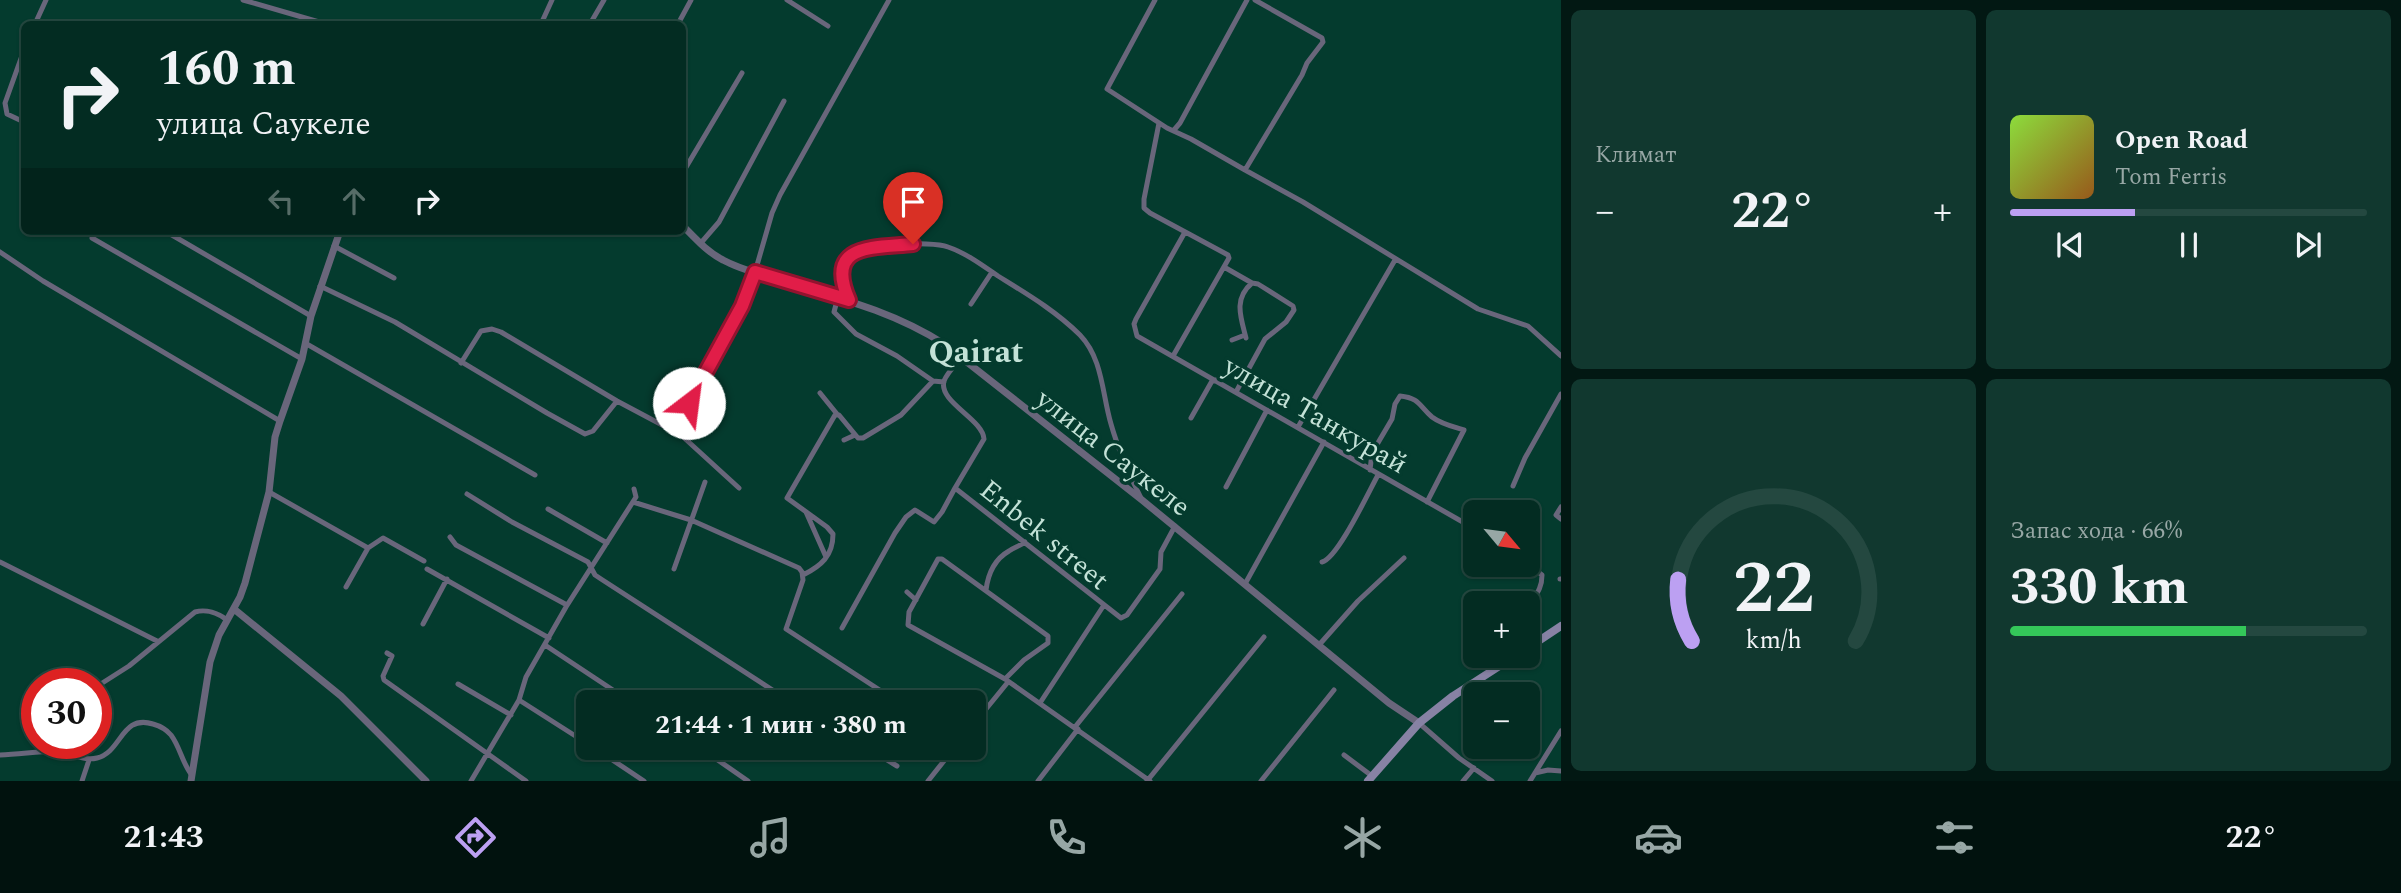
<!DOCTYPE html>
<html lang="ru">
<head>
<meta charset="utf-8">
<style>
	body { margin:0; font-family:Spectral,serif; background:#11382f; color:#f1f3f6; height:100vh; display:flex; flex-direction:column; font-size:26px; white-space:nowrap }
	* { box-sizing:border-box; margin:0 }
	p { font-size:23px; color:#97a7a5 }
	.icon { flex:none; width:38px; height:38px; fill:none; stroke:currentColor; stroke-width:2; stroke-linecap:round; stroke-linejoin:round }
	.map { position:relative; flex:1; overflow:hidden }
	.sheet { display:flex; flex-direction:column; gap:10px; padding:10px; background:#021813; width:840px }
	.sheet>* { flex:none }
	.banner { position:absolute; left:21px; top:21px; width:665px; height:214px; border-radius:10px; box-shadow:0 2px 5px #0004,0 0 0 2px #244840; background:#032c22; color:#f1f3f6; overflow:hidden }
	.needle { width:46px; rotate:119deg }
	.buttons { position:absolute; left:1463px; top:500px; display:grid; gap:14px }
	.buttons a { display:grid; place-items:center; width:77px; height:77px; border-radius:10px; background:#032c22; box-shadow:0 2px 5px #0004,0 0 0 2px #244840; font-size:35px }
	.speed { position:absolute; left:21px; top:668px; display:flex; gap:14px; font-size:35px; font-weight:700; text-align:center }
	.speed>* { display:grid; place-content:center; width:91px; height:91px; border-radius:50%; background:#032c22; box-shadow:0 2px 5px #0004,0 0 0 2px #244840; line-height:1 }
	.speed .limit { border:10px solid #d22; background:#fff; color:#111 }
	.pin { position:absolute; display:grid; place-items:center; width:60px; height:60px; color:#fff; margin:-72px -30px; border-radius:50% 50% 50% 0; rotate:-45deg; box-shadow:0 0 7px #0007 }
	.pin .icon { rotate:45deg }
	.me { position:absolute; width:77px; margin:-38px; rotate:30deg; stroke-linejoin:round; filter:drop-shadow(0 0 5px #0008) }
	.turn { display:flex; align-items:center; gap:24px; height:147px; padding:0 21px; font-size:32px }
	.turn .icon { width:91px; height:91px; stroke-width:2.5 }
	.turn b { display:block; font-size:49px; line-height:60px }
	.lanes { display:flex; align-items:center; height:66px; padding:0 21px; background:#0003; justify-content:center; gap:35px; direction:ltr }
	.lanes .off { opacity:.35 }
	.big { font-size:52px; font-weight:700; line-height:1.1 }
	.sheet .tile { flex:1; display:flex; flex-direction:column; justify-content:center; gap:10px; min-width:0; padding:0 24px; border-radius:10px; background:#11382f }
	.sheet .dial { align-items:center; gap:0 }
	.dial svg { height:182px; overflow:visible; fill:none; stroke:#244840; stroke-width:7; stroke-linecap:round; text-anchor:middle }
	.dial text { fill:#f1f3f6; stroke:none }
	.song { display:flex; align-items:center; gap:21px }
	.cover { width:84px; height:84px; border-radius:10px; background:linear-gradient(135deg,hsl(90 70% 55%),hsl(30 70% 35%)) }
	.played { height:7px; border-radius:4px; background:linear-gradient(90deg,#bca0f2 35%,#244840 35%) }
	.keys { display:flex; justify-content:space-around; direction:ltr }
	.heat { display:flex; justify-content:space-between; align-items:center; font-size:38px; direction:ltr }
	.charge { height:10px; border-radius:5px; background:linear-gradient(90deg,#34c759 66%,#244840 0) }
	.sheet .tiles { flex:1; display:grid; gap:10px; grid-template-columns:repeat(2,1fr) }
	.trip { position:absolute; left:576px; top:690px; width:410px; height:70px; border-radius:10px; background:#032c22; box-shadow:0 2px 5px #0004,0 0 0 2px #244840; font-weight:700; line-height:70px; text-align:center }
	.tabs { display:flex; height:112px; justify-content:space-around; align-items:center; background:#01120e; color:#97a7a5 }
	.tabs .icon { width:49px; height:49px }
	.tabs .active { color:#bca0f2 }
	.tabs b { font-size:32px; color:#f1f3f6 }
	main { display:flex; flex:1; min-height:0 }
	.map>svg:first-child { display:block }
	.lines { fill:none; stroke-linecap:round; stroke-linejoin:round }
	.minor { stroke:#69667b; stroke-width:5 }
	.tertiary { stroke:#69667b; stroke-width:7 }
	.secondary { stroke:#8782a4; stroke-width:8 }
	.route-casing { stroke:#92132f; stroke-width:18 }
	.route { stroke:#e11d48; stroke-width:12 }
	.labels { text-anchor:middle; stroke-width:7; stroke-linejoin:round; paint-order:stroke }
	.street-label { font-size:28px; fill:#c3e2d7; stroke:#043b2e }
	.quarter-label { font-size:32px; font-weight:bold; fill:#c3e2d7; stroke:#043b2e }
</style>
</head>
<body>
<main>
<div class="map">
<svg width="1561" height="781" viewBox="0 0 1561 781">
	<rect width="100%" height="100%" fill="#043b2e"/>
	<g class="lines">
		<path class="minor" d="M 243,0 L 326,24
			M 787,0 L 828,26
			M 1155,0 L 1107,89 L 1167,128 L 1191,139 L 1245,170 L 1302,75 L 1307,63 L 1323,42 L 1322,38 L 1255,0
			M 35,24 L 46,0
			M 541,24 L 552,0
			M 590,24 L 604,0
			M 678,24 L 691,0
			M 24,50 L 5,103 L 7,114 L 24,122
			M 1159,123 L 1144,199 L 1144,208 L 1150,213 L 1228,255 L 1229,258 L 1173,356
			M 1174,130 L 1180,123 L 1247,0
			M 1245,170 L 1303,202 L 1478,309 L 1528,326 L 1561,356
			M 682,174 L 742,73
			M 165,231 L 311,316
			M 1185,232 L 1136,319 L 1134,324 L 1137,336 L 1475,529
			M 92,238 L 302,359
			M 700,244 L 719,222 L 784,101
			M 334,246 L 394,278
			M 0,252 L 43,281 L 280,421
			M 1224,267 L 1252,283 L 1258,284 L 1293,306 L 1294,310 L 1286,322 L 1265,339 L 1236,392
			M 320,286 L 395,322 L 547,413 L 585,434 L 593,431 L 617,401
			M 838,297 L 834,312 L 856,334 L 897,356 L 933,381 L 944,382
			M 849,300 C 844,289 837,270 845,259 C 856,245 931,240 948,247 C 966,253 982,265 998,276 C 1027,294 1056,311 1080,335 C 1103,359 1102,394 1111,424 C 1118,449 1129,474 1141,498
			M 971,304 L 992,272
			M 1246,338 C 1241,318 1233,299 1252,283
			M 1232,340 L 1245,335
			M 305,343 L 535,475
			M 961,358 C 956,364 947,373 944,381 C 938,402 983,419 984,439 L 955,488 L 1121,618 L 1127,615 L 1160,569 L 1161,552 L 1175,526
			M 461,363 L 481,331 L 492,329 L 501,332 L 617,401 L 681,435 L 739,488
			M 820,393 L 837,414
			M 1191,418 L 1212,381 L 1216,380
			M 1298,427 L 1395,260
			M 672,432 L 721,346 L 749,293 L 772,213 L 780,195 L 889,0
			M 844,440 L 855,435
			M 1370,470 L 1372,453 L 1392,419 L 1395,404 L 1400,396 C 1420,398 1419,406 1432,417 C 1441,424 1454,427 1464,430 L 1427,502
			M 1513,486 L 1525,458 L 1561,394
			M 1226,487 L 1267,410
			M 269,492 L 368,548 L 383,538 L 424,561
			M 467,494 L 512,522 L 588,562 L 595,575 L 601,579 L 791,702
			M 633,502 L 691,520 L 799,568 L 802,572 L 803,580 L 786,629 L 898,702
			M 1561,507 L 1556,515 L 1561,519
			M 548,509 L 607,543
			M 806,512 L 826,557
			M 450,537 L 456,545 L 567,605
			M 0,562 L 157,641
			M 1322,562 C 1338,558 1369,491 1378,475
			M 1528,564 L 1542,575 C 1542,590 1535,595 1528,607
			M 427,569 L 549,638
			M 674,569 L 705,482
			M 803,575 C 821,566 833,556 833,534 L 827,527 L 787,498 L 835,415 L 839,415 L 858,438 L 863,438 L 901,415 L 933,381
			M 1560,579 L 1561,579
			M 1245,584 L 1324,442
			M 346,587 L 368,548
			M 986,590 C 988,574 995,559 1009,551 C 1015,547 1020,546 1025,542
			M 907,592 L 916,600
			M 1528,623 L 1538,634 L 1540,640
			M 423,624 L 447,579
			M 842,628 L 895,533 L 906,517 L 915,510 L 934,522 L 942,512 L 955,488
			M 545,645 L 631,702
			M 1319,645 L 1358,601 L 1404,558
			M 387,653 L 392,656 L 383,676 L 384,680 L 526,781
			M 1005,679 L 1024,660 L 1048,643 L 1048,636 L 942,559 L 938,559 L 909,612 L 908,625 L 1005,679 L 1150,781
			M 458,684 L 511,715
			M 96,687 L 129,666 L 195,612 C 206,609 218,613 227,620
			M 519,700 L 588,744
			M 1040,703 L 1104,605
			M 1419,723 L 1459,758 L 1492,781
			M 973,725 L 1008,682
			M 1075,727 L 1182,594
			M 593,747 L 644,781
			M 699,747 L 748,781
			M 866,747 L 897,766
			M 0,755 C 18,754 36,752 54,751 C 69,751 82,762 97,758 C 122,752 121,714 153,724 C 160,726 166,729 171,735 C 180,747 182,762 191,774
			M 1344,755 L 1372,776
			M 1535,773 L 1548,770 L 1561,771
			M 82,781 L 89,760
			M 471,781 L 519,700 L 526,677 L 566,607 L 636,497 L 634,489
			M 928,781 L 955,747
			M 1038,781 L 1078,729
			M 1147,781 L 1264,637
			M 1261,781 L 1334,690
			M 1463,781 L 1474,768
			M 1530,781 L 1561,731"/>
		<path class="tertiary" d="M 682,225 C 695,238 707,252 723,260 C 743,271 768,276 789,283 C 843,299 896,313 944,344 L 1142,500 L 1389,703 L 1419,723
			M 234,609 L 341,696 L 426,781
			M 191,781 L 210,662 L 219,635 L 240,597 L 245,583 L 269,492 L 275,437 L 280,421 L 302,359 L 311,316 L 340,231"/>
		<path class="secondary" d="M 1528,648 L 1561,626
			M 1368,781 L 1419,723 L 1453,696 L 1515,656"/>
	</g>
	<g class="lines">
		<defs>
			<path id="route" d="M 689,403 L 742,306 L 755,272 L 849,300 C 824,243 873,248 913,244"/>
		</defs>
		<use href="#route" class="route-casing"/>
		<use href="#route" class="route"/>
	</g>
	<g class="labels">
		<g class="street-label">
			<text transform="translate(1316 414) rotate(30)" y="10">улица Танкурай</text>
			<text transform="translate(1114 452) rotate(38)" y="10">улица Саукеле</text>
			<text transform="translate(1045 534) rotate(39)" y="10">Enbek street</text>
		</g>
		<g class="quarter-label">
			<text x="976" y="362">Qairat</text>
		</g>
	</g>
</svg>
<div class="buttons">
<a><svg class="needle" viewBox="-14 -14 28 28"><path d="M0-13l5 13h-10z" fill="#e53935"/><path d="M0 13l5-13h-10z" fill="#97a7a5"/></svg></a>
<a>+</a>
<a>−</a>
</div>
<div class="speed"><div class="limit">30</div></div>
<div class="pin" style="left:913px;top:244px;background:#d93025"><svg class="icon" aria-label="arrive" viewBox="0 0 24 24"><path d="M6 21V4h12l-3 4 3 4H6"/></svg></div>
<svg class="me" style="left:689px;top:403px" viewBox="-20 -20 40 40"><circle r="19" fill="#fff"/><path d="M0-13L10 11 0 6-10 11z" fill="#e11d48"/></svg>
<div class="trip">21:44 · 1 мин · 380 m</div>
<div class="banner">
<div class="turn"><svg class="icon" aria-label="right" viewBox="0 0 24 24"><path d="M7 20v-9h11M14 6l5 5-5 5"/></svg><div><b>160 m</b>улица Саукеле</div></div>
<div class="lanes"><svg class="icon off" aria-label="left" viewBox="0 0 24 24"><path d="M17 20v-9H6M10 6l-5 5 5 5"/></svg><svg class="icon off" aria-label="ahead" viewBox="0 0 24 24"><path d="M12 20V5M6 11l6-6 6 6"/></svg><svg class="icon" aria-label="right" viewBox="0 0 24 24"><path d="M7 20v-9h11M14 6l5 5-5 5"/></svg></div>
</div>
</div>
<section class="sheet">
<div class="tiles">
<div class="tile"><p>Климат</p>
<div class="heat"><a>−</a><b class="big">22°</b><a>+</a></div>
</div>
<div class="tile">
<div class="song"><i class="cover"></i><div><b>Open Road</b><p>Tom Ferris</p></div></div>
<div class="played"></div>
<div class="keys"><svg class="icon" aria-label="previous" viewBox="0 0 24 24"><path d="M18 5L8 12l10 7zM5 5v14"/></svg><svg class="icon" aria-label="pause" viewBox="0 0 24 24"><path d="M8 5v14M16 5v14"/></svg><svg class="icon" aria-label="next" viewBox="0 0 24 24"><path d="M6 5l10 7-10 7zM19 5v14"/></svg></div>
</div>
<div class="tile dial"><svg viewBox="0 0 100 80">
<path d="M14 69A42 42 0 1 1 86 69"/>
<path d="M14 69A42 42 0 0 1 8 42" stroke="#bca0f2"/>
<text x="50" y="56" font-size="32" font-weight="700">22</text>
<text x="50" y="72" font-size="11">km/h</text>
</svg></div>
<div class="tile"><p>Запас хода · 66%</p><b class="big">330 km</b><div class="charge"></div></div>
</div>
</section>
</main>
<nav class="tabs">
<b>21:43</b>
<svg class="icon active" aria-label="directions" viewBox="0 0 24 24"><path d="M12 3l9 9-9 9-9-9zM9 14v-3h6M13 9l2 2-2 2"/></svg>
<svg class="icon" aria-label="music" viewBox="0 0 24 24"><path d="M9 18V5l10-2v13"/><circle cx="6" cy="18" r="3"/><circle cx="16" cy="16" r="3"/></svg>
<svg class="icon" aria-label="phone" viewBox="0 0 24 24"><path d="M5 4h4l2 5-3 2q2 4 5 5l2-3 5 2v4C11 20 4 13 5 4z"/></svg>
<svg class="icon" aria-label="climate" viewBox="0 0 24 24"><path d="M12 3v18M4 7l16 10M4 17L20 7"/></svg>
<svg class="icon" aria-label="car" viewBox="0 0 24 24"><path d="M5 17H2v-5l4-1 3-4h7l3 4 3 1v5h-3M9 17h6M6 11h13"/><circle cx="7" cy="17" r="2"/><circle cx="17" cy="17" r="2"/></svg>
<svg class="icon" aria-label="filters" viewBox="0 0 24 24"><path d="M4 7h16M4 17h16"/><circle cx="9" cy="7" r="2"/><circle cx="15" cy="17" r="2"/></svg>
<b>22°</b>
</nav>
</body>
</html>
